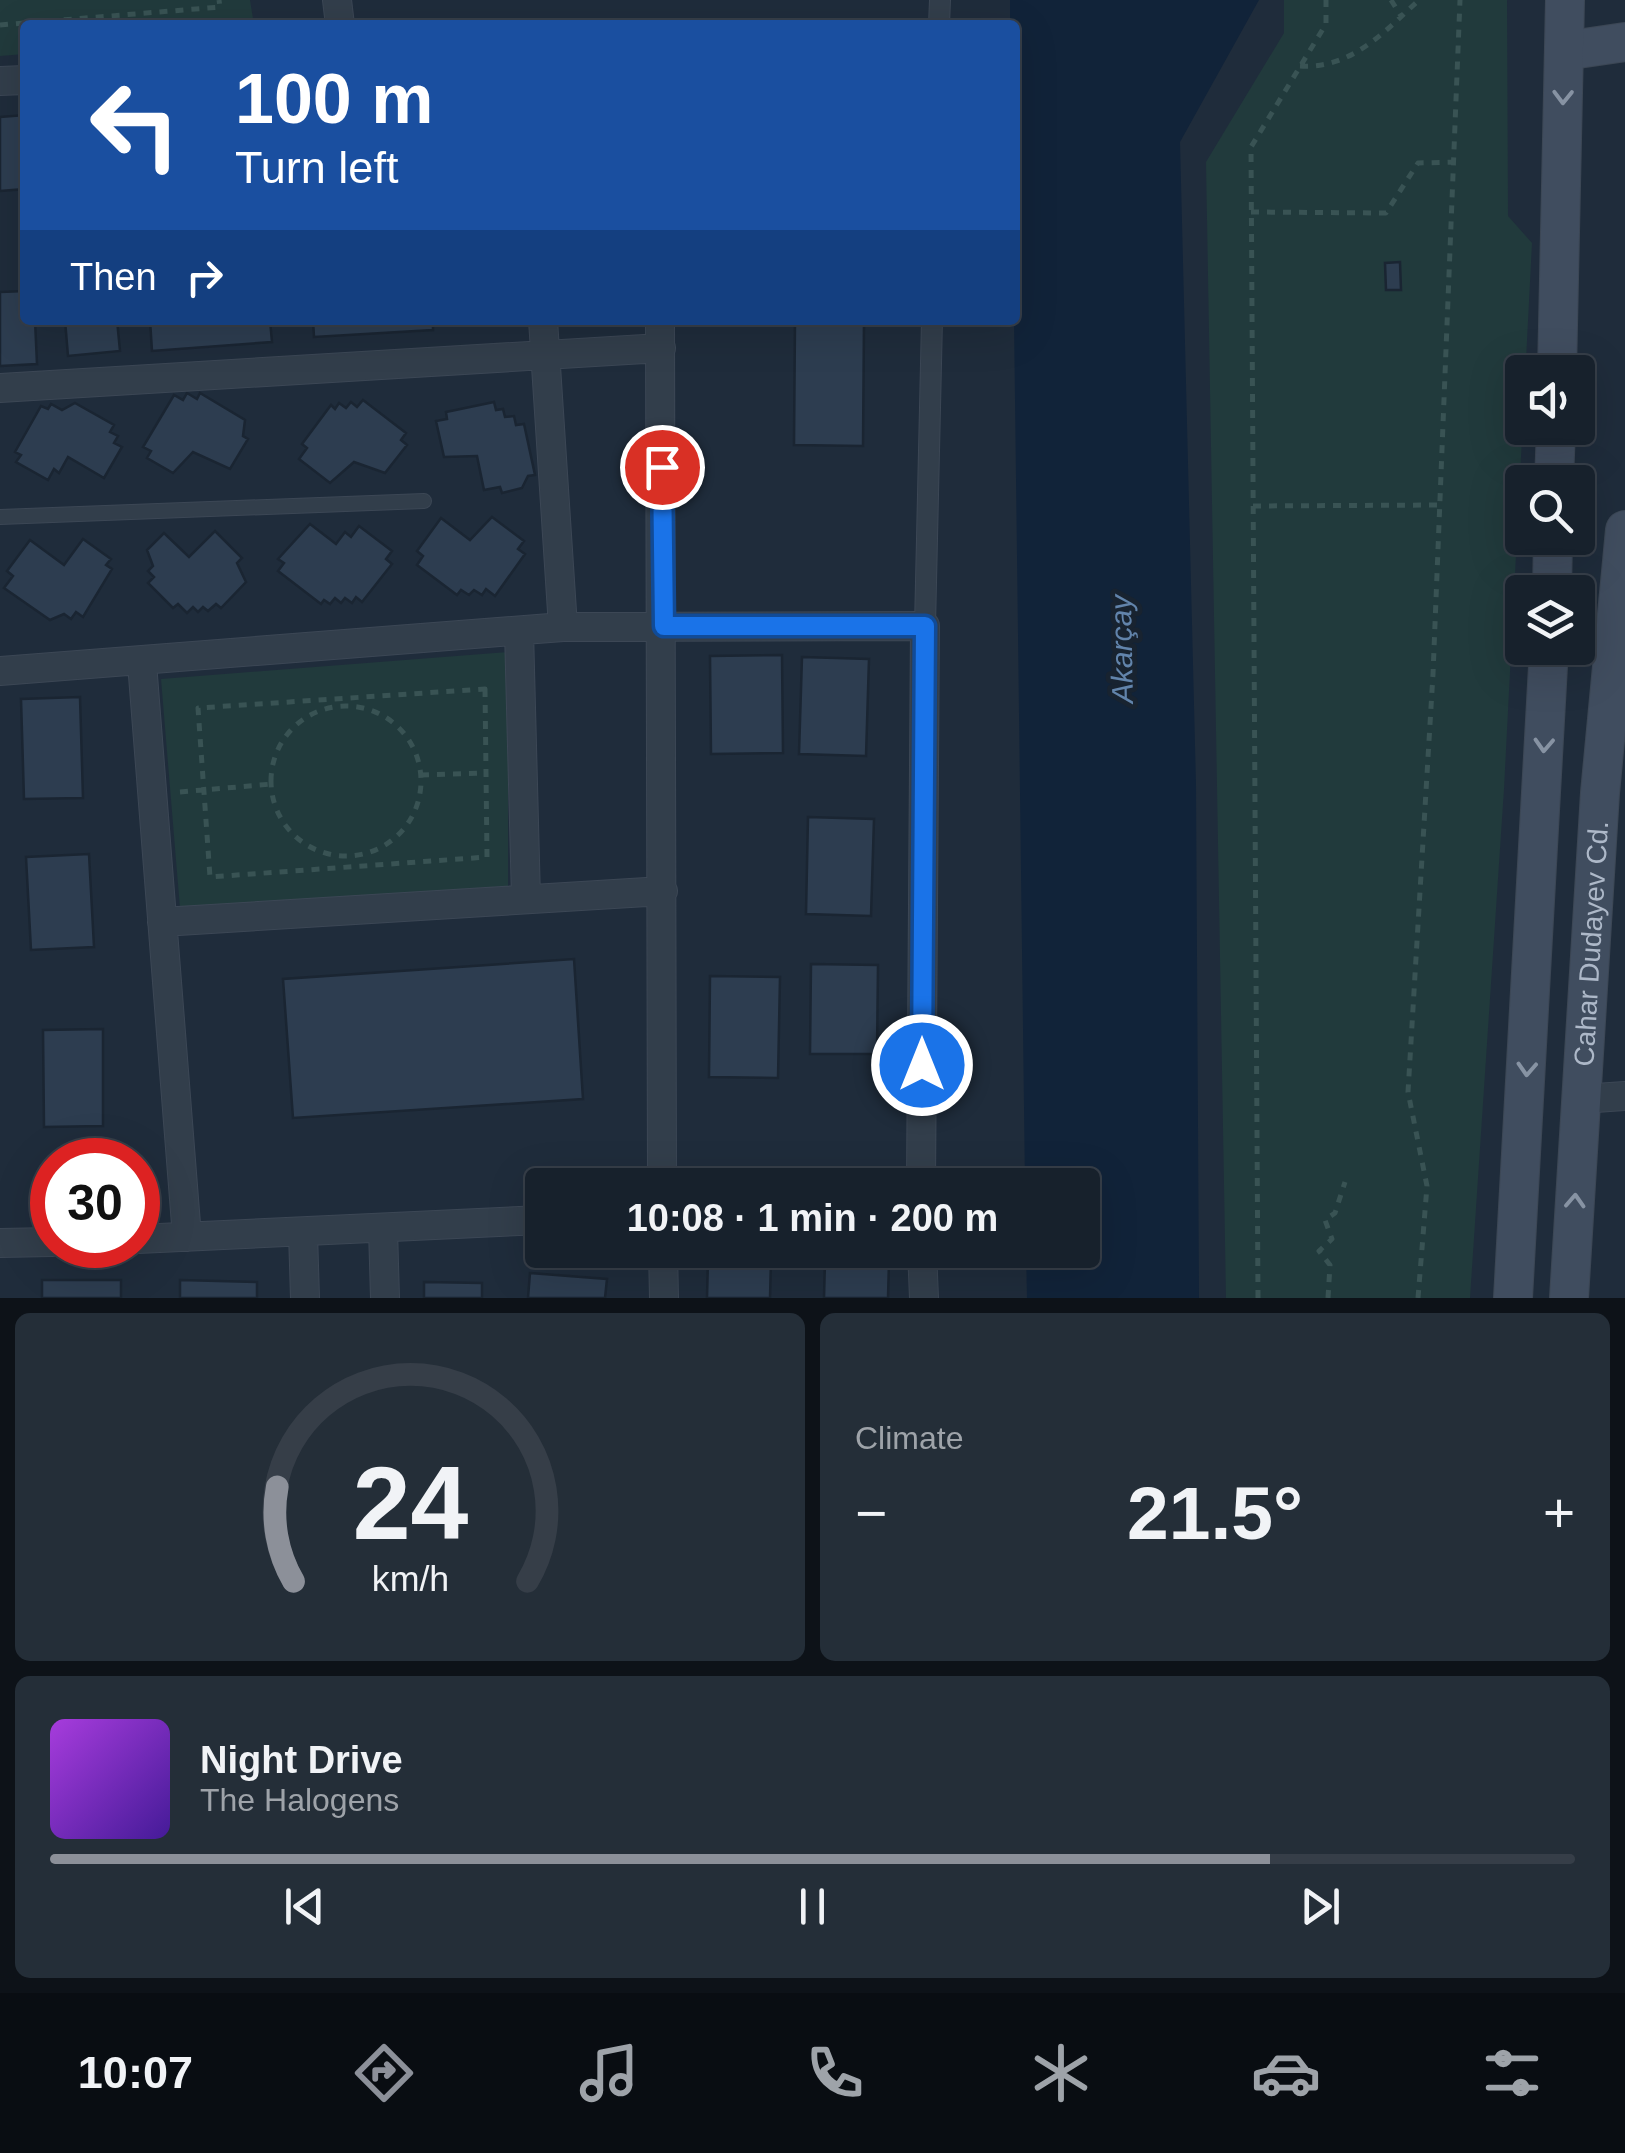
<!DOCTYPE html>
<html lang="en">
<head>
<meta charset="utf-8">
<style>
	body { margin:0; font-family:Helvetica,sans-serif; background:#242e38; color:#f1f3f6; height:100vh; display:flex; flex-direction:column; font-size:38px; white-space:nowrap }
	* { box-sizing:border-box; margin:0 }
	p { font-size:32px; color:#9ea3a9 }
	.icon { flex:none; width:55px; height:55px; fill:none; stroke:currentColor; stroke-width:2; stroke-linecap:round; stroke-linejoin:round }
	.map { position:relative; height:1298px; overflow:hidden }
	.details { display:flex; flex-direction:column; gap:15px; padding:15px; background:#0d1218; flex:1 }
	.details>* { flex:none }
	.hud { position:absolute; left:20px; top:20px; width:1000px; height:305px; border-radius:10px; box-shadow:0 10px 40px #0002,0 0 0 2px #363e48; background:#1a4fa0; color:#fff; overflow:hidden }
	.tools { position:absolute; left:1505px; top:355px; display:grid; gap:20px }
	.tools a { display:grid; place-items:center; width:90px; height:90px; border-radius:10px; background:#17212c; box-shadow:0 10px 40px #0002,0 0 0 2px #363e48; font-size:50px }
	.speed { position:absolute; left:30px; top:1138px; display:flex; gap:20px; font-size:50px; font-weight:700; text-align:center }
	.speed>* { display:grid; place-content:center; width:130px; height:130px; border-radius:50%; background:#17212c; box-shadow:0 10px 40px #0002,0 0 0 2px #363e48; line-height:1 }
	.speed .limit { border:15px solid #d22; background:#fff; color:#111 }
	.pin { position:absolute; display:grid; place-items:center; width:85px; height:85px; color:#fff; margin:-42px; border:5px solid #fff; border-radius:50%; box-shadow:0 2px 10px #0007 }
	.me { position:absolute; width:110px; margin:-55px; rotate:0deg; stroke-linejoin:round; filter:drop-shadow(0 0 8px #0008) }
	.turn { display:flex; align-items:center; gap:35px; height:210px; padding:0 50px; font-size:45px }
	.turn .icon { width:130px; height:130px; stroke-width:2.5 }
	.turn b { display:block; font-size:70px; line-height:85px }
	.then { display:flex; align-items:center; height:95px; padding:0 50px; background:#0003; gap:20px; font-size:38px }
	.big { font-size:75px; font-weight:700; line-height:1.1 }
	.details .widget { flex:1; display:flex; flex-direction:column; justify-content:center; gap:15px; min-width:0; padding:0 35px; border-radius:15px; background:#242e38 }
	.details .dial { align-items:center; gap:0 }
	.dial svg { height:260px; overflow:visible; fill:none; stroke:#363e48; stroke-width:7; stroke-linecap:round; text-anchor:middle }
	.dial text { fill:#f1f3f6; stroke:none }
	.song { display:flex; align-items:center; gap:30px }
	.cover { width:120px; height:120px; border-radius:15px; background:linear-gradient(135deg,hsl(280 70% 55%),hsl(260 70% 35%)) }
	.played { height:10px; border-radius:5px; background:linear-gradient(90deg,#8c9099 80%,#363e48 80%) }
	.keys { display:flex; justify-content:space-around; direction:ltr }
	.heat { display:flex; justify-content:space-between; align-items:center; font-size:55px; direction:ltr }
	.details .tiles { flex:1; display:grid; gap:15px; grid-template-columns:1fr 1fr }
	.widget:last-child { grid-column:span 2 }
	.trip { position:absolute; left:525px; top:1168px; width:575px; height:100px; border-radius:10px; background:#17212c; box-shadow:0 10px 40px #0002,0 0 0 2px #363e48; font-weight:700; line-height:100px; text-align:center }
	.menu { display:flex; height:160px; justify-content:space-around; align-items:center; background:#090d12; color:#9ea3a9 }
	.menu .icon { width:70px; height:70px }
	.menu .selected { color:#8c9099 }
	.menu b { font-size:45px; color:#f1f3f6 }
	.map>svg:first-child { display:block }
	.green { fill:#213a3c }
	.water { fill:#112339 }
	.building { fill:#2d3d50; stroke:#1a2532; stroke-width:2.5 }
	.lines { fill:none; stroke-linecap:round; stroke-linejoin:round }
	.service-casing { stroke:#3c4755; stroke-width:16 }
	.pedestrian-casing { stroke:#3c4755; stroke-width:22 }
	.minor-casing { stroke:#3c4755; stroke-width:30 }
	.secondary-casing { stroke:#3c4755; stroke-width:40 }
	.path { stroke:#395354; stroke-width:5; stroke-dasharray:8 8; stroke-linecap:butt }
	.service { stroke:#323e4b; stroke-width:14 }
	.pedestrian { stroke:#323e4b; stroke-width:20 }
	.minor { stroke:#323e4b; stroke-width:28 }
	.secondary { stroke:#404d5f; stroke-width:38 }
	.oneway { stroke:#8793a3 }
	.route-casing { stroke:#114b97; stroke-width:25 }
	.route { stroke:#1a73e8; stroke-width:18 }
	.labels { text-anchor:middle; stroke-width:10; stroke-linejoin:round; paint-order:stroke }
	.street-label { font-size:28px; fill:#adb8c8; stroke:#182330 }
	.water-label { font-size:30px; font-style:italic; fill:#6284ab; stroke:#182330 }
</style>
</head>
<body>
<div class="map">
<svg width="1625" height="1298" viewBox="0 0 1625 1298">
	<rect width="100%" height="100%" fill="#1f2c3b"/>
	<path class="green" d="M 0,0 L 250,0 L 254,25 L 25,25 L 25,54 L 0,56 Z
		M 1284,0 L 1507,0 L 1508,216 L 1532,243 L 1504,789 L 1470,1298 L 1226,1298 L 1206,162 L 1284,33 Z
		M 508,652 L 508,886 L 180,908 L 161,679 Z"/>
	<path class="water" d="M 1010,0 L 1259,0 L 1180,142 L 1196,785 L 1199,1298 L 1027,1298 L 1026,1250 L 1082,1250 L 1082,1185 L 1025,1185 L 1014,320 L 1015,25 L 1010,25 Z"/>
	<path class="building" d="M 25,115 L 25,189 L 0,191 L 0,117 Z
		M 1400,262 L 1401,290 L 1386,290 L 1385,263 Z
		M 25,291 L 25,320 L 35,320 L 37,364 L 0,366 L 0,292 Z
		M 65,320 L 117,320 L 120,351 L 68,356 Z
		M 150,320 L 270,320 L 272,342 L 152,351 Z
		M 313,320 L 433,320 L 433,330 L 314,337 Z
		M 795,320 L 864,320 L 863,446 L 794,445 Z
		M 187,393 L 197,399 L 200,393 L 245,420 L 243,436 L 248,439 L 230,469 L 193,452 L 173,473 L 147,458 L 151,451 L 143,447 L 174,395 L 183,400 Z
		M 363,400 L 406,433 L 401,440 L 407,445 L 385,473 L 354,462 L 330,483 L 299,459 L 307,448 L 302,444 L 331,405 L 335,409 L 339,403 L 346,408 L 351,402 L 357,407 Z
		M 494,402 L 496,410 L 503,409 L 505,417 L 514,416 L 516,425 L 524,424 L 535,475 L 528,476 L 522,488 L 502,493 L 500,487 L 484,490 L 477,456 L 444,457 L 436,421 L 447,419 L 446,412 Z
		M 75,403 L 114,425 L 110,432 L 118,436 L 114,443 L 122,447 L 104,478 L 68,457 L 59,473 L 54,469 L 48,480 L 16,462 L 21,455 L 15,452 L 41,406 L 48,409 L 51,404 L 62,410 Z
		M 492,517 L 524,541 L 518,549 L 525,554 L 495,596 L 486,589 L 482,595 L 474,590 L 469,595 L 461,590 L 457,595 L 417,565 L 423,556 L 417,551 L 441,518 L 470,540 Z
		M 310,524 L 336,544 L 345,532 L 351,537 L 359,526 L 392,551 L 386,559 L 392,564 L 362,602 L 356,597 L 352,603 L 345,598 L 341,603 L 335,598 L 330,604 L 324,600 L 321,604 L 278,571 L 284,563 L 278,559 Z
		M 215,531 L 242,558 L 237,563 L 246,582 L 221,608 L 216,604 L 208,611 L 203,607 L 198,612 L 193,607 L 187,613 L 178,604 L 173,608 L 148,583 L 154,577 L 148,571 L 153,566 L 147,550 L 164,533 L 189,557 Z
		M 83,539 L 111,559 L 106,565 L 112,569 L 83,617 L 76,612 L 71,619 L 64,614 L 50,620 L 4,588 L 13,576 L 7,571 L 30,540 L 64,565 Z
		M 782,655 L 783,753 L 711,754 L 710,656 Z
		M 802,657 L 869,659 L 866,756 L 799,754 Z
		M 80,697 L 83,798 L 24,799 L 21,699 Z
		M 808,817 L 874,819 L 871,916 L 806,914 Z
		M 89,854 L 94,947 L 31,950 L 26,857 Z
		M 574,959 L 583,1099 L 293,1118 L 283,979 Z
		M 811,964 L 878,965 L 877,1054 L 810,1054 Z
		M 710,976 L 780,977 L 778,1078 L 709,1077 Z
		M 103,1029 L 103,1126 L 44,1127 L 43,1030 Z
		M 708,1259 L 771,1260 L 770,1298 L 707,1298 Z
		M 825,1260 L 889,1262 L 888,1298 L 824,1298 Z
		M 530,1273 L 607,1279 L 605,1298 L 528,1298 Z
		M 42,1280 L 121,1280 L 121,1298 L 42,1298 Z
		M 180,1280 L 257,1282 L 257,1298 L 180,1298 Z
		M 424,1282 L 482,1283 L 482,1298 L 424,1298 Z"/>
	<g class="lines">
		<defs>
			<path id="service" d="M 0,517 L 424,501"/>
			<path id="pedestrian" d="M 939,25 L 940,0
				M 925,626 L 932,320"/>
			<path id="minor" d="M 337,0 L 340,25
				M 0,81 L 25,80
				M 543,320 L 563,627
				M 660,320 L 662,1185
				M 0,388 L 661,348
				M 519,631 L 526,899
				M 142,663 L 187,1237
				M 0,671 L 563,627 L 925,626 L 921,1185
				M 162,922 L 663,891
				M 1581,1099 L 1625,1096
				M 383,1229 L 385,1298
				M 303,1233 L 305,1298
				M 138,1239 L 542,1220
				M 0,1243 L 52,1242
				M 663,1250 L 664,1298
				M 922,1250 L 924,1298"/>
			<g id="secondary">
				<path d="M 1564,51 L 1625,42"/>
				<path d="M 1557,372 L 1565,0"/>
				<path d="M 1554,482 L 1556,428"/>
				<path d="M 1552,592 L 1553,538"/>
				<path d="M 1513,1298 L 1549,648"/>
				<path id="s1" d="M 1569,1298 L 1600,793 L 1625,530"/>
			</g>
		</defs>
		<use href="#service" class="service-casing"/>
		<use href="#pedestrian" class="pedestrian-casing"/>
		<use href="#minor" class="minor-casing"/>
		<use href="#secondary" class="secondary-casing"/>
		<path class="path" d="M 1391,0 L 1401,16
			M 0,25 L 220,7 L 219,0
			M 1300,66 C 1352,69 1384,32 1419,0
			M 1251,212 L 1386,213 L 1418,163 L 1456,162
			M 1253,506 L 1440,505
			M 485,689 L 487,857 L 210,877 L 198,708 Z
			M271 781a75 75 0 1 1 150 0a75 75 0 1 1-150 0Z
			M 421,775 L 485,773
			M 180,792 L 272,784
			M 1258,1298 L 1251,147 L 1326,24 L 1326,0
			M 1328,1298 L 1330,1265 L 1319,1251 L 1332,1239 L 1325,1220 L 1335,1213 L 1345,1182
			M 1418,1298 L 1427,1186 L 1408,1092 L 1433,674 L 1460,0"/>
		<use href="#service" class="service"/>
		<use href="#pedestrian" class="pedestrian"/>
		<use href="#minor" class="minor"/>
		<use href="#secondary" class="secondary"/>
	</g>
	<defs><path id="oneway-chevron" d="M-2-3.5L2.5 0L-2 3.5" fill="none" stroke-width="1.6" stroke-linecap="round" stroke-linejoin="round" transform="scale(2.5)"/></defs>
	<g class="oneway">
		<use href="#oneway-chevron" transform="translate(1563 97) rotate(91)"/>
		<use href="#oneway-chevron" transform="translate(1544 745) rotate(93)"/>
		<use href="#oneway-chevron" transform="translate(1527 1069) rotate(93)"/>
		<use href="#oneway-chevron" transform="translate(1575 1201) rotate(-87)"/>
	</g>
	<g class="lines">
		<defs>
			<path id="route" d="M 662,467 L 664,626 L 925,626 L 922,1065"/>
		</defs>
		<use href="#route" class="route-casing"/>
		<use href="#route" class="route"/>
	</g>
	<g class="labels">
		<g class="street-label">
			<text dy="10" stroke="none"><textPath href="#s1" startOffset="355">Cahar Dudayev Cd.</textPath></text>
		</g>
		<g class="water-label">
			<text transform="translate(1122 649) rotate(-91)" y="10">Akarçay</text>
		</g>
	</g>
</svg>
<div class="tools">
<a><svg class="icon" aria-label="sound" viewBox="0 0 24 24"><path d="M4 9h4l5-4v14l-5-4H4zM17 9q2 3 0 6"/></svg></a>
<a><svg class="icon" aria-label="search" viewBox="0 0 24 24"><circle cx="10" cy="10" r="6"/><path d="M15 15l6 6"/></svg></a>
<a><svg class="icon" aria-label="layers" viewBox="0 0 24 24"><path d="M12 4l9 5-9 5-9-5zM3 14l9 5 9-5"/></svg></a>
</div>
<div class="speed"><div class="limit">30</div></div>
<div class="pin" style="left:662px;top:467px;background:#d93025"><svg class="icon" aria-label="arrive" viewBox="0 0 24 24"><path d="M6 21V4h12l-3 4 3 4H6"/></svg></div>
<svg class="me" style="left:922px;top:1065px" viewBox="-20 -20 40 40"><circle r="17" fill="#1a73e8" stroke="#fff" stroke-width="3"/><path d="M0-11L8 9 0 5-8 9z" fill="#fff"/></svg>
<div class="trip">10:08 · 1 min · 200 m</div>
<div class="hud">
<div class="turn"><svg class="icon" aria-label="left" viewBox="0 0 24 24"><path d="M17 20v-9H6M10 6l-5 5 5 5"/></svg><div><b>100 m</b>Turn left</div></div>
<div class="then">Then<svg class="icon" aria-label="right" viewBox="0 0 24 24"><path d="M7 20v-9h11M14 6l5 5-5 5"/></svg></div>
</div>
</div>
<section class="details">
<div class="tiles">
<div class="widget dial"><svg viewBox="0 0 100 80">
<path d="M14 69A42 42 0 1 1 86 69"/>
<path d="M14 69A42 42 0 0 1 9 40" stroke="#8c9099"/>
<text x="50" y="56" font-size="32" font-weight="700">24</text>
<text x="50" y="72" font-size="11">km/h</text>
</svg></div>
<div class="widget"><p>Climate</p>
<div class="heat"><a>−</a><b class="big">21.5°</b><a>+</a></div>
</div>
<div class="widget">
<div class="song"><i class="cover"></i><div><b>Night Drive</b><p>The Halogens</p></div></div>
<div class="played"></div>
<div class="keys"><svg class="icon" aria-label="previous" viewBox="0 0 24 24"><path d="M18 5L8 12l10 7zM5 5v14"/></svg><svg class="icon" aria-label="pause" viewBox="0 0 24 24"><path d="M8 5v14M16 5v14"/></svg><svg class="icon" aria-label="next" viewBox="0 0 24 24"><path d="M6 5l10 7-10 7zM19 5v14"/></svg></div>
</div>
</div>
</section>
<nav class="menu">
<b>10:07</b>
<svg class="icon selected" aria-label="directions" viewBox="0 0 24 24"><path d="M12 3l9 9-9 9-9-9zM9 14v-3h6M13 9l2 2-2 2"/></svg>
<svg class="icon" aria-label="music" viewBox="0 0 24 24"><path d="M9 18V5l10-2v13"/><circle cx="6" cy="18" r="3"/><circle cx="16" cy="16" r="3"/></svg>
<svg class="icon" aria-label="phone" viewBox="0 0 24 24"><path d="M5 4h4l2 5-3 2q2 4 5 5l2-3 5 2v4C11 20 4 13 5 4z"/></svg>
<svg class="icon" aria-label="climate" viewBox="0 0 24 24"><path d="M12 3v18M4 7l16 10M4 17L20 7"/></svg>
<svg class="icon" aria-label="car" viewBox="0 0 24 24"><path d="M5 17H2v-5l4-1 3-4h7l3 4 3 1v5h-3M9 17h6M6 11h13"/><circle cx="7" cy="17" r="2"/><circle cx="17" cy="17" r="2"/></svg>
<svg class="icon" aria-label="filters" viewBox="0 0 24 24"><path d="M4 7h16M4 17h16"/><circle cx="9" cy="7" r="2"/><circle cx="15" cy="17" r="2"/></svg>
</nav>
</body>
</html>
